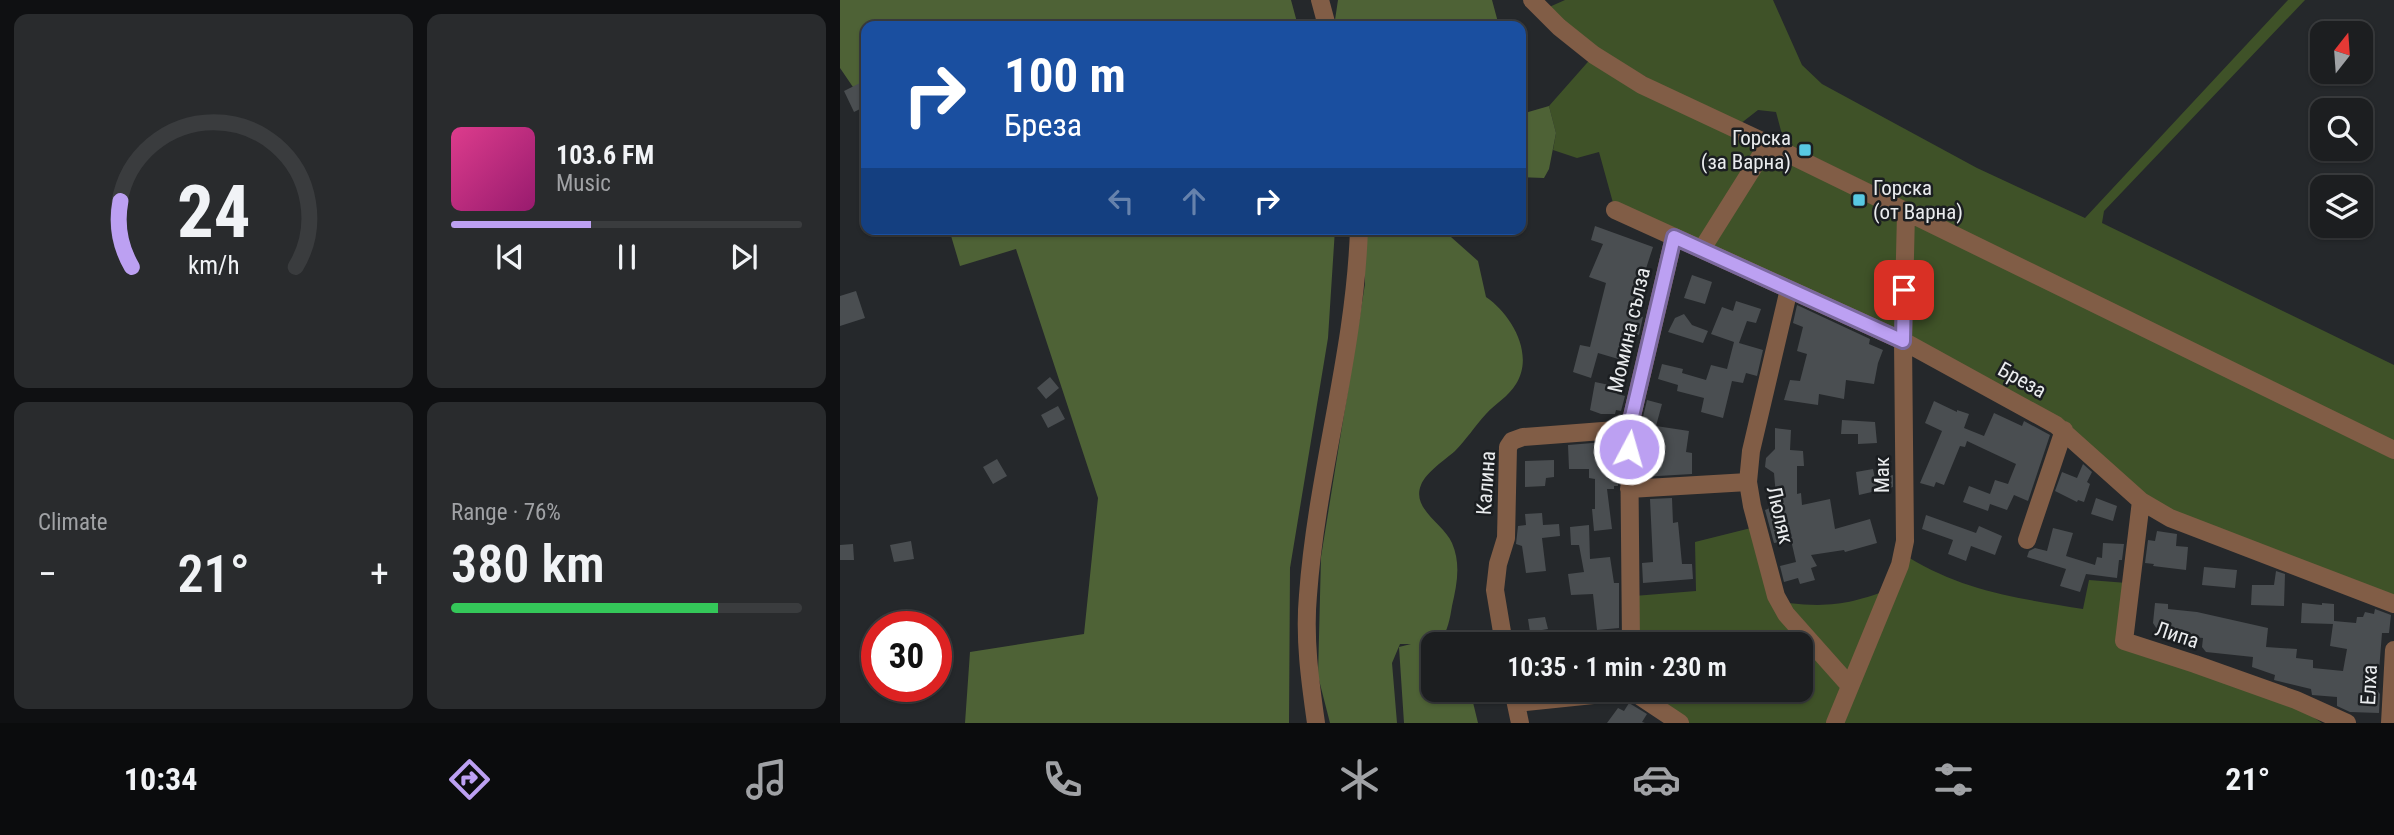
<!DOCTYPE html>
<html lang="en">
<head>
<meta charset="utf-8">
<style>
	body { margin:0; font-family:"Roboto Condensed",sans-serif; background:#292b2d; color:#f1f3f6; height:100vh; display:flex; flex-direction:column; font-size:26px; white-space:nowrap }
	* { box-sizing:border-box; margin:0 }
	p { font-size:23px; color:#a0a2a5 }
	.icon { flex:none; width:38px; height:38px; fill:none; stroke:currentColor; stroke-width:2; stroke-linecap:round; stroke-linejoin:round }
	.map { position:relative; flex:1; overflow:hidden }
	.panel { display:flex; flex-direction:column; gap:14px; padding:14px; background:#0f1012; width:840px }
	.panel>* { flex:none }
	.hud { position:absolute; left:21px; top:21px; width:665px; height:214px; border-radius:14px; box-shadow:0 2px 5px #0004,0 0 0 2px #3a3c3e; background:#1a4fa0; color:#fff; overflow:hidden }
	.needle { width:46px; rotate:17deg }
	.controls { position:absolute; left:1470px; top:21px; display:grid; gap:14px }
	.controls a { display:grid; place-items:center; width:63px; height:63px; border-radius:14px; background:#1c1e20; box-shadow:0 2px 5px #0004,0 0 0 2px #3a3c3e; font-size:35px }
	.speed { position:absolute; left:21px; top:611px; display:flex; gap:14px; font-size:35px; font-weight:700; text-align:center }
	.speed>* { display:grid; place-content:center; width:91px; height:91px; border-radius:50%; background:#1c1e20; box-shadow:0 2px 5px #0004,0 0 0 2px #3a3c3e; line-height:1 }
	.speed .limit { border:10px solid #d22; background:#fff; color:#111 }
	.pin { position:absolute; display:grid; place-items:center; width:60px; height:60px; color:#fff; margin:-30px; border-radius:14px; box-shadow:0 4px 10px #0006 }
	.me { position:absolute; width:77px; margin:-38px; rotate:6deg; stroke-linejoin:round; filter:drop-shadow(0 0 5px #0008) }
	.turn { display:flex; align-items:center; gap:24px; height:147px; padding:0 28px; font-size:32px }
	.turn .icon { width:91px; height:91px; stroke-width:2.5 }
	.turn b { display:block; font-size:49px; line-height:60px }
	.lanes { display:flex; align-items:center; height:66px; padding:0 28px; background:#0003; justify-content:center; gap:35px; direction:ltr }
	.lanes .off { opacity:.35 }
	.big { font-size:52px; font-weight:600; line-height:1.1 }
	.panel .tile { flex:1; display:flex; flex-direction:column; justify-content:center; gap:10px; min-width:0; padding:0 24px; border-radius:14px; background:#292b2d }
	.panel .dial { align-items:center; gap:0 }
	.dial svg { height:182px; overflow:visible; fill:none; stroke:#3a3c3e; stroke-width:7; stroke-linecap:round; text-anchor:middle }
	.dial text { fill:#f1f3f6; stroke:none }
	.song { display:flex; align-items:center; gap:21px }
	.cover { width:84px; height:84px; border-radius:10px; background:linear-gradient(135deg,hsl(330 70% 55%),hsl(320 70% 35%)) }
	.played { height:7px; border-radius:4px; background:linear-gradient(90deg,#bca0f2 40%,#3a3c3e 40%) }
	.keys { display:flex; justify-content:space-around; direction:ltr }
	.heat { display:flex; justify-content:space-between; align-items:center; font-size:38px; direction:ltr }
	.charge { height:10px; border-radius:5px; background:linear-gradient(90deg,#34c759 76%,#3a3c3e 0) }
	.panel .tiles { flex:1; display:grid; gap:14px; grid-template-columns:repeat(2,1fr) }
	.trip { position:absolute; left:581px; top:632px; width:392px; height:70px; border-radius:14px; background:#1c1e20; box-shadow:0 2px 5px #0004,0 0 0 2px #3a3c3e; font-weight:600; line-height:70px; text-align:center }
	.dock { display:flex; height:112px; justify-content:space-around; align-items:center; background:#0b0c0d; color:#a0a2a5 }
	.dock .icon { width:49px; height:49px }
	.dock .selected { color:#bca0f2 }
	.dock b { font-size:32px; color:#f1f3f6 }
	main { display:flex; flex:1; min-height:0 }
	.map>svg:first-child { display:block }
	.green { fill:#3f5228 }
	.forest { fill:#4e6236 }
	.building { fill:#4a4e51 }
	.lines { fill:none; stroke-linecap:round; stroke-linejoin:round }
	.minor { stroke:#815d46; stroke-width:18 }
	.route-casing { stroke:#7a689d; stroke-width:18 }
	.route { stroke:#bca0f2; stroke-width:12 }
	.poi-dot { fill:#58c9e3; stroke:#1b1e21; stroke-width:2.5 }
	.labels { text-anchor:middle; stroke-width:5; stroke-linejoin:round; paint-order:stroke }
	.poi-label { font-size:21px; fill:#eaecee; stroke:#1b1e21; text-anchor:end }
	.street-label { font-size:21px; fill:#eaecee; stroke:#1b1e21 }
</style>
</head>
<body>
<main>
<section class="panel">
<div class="tiles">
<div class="tile dial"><svg viewBox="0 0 100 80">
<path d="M14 69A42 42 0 1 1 86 69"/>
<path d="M14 69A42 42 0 0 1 9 40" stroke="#bca0f2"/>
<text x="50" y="56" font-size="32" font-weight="700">24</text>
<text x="50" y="72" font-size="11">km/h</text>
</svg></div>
<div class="tile">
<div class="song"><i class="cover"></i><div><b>103.6 FM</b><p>Music</p></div></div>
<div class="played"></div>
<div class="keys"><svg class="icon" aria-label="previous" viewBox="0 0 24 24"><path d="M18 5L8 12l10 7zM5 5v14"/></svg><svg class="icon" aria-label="pause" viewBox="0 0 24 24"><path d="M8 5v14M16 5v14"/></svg><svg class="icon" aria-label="next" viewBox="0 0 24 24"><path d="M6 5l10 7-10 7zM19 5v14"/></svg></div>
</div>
<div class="tile"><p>Climate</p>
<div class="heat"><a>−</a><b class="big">21°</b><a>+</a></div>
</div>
<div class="tile"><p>Range · 76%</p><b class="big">380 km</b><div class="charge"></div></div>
</div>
</section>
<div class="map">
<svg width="1554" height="723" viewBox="0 0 1554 723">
	<rect width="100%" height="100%" fill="#25282b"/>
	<path class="green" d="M 725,0 L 933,0 L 962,65 L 982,84 L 1137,168 L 1245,218 L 1448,0 L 1465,0 L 1264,211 L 1262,223 L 1554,365 L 1554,443 L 944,142 L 936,112 L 918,110 L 900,124 L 842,97 L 747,44 L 707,8 Z
		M 754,55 L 1554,450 L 1554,604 L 1301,501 L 1216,425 L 775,210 L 759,152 L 737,158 L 713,150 L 716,133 L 709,106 Z
		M 911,528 L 948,603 C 993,608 1012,603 1054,588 L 1068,557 C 1125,592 1178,598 1243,609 L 1249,580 L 1287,583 L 1281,638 L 1455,705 L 1482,723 L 848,723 L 798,690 L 961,690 L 961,644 L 796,644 L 794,596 L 856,591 L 855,542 Z"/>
	<path class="forest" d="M 0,0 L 451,0 L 458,26 L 26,26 L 26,88 L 15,90 L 0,68 Z
		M 498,0 L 652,0 L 659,26 L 497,26 L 495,20 Z
		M 709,106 L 716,133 L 709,169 L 704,178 L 681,177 L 681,114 Z
		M 109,229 L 495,229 L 488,338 L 450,568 L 449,723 L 125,723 L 130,652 L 244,634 L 258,498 L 176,249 L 120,266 Z
		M 524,229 L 607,229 L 611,237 L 638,261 L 646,297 C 671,314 695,354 676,384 C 669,396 655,404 646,414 C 635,426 626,440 615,451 C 605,460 586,472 581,485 C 571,509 604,524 612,543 C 621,564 617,584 612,606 C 610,618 608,631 600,641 L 618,639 L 619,644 L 593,644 L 593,690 L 630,690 L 638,723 L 564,723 L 559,647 L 571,644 L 560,644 L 552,663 L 557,723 L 490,723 L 478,676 L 481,557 L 525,284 Z"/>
	<path class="building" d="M 26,80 L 26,106 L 14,112 L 4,91 Z
		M 755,226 L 813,247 L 801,284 L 804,285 L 796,315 L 803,317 L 799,335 L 793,333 L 785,361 L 758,353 L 751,378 L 733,372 L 740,345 L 750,347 L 766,283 L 749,277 L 763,244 L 751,240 Z
		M 852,275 L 872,282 L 865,304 L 844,298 Z
		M 16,291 L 25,318 L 0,326 L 0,296 Z
		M 896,301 L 921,309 L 916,323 L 907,321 L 899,343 L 923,350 L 917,376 L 906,373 L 903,383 L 892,381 L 883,418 L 861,412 L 864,398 L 837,391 L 838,385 L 818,379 L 822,364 L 843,369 L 842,373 L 866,380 L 871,365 L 887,369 L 894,342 L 871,334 L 882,307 L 893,311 Z
		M 957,305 L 1030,339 L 1029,344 L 1043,350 L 1038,363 L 1034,384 L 1006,380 L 1004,399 L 979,394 L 978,405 L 944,400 L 950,380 L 960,381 L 967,354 L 957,351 L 963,327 L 953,323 Z
		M 844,314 L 852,325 L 868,331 L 863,343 L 828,332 L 835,318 Z
		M 210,377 L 219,388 L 206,399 L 197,388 Z
		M 755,382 L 779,387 L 777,394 L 785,396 L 781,411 L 776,410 L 775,414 L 761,414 L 750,410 Z
		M 807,400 L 822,404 L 816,426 L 849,431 L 846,452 L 852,453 L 852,474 L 801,477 L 800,430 Z
		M 1094,401 L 1117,412 L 1117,410 L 1129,414 L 1124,428 L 1144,436 L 1154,413 L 1182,426 L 1184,421 L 1210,435 L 1188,501 L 1174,495 L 1167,510 L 1150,504 L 1148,511 L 1123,502 L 1129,486 L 1150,494 L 1155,480 L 1168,484 L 1176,464 L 1127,441 L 1125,447 L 1120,446 L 1104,485 L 1096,482 L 1094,487 L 1080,483 L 1102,431 L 1085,423 Z
		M 218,406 L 225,419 L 208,428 L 201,415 Z
		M 1002,420 L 1035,422 L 1037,443 L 1018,444 L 1018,434 L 1001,434 Z
		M 935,428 L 951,430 L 950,450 L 963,451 L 964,466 L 957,466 L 957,494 L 961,493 L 962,505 L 990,499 L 995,529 L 1030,519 L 1037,543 L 1005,552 L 1004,550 L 971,555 L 977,566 L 971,568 L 975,580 L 960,584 L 958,578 L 944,582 L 940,566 L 956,562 L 951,540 L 934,543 L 925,510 L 930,508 L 929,497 L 936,496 L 934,473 L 925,467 L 926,458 L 935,449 Z
		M 778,441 L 778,486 L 774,486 L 774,489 L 767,489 L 772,529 L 754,531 L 752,509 L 755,509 L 755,479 L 749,478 L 749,469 L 729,469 L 728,445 Z
		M 157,459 L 167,476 L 153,484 L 143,467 Z
		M 714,460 L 714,477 L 706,478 L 705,486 L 685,487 L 685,461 Z
		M 1243,464 L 1252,472 L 1247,482 L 1250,484 L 1244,502 L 1238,500 L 1237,502 L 1215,491 L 1222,472 L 1237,478 Z
		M 1033,469 L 1035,479 L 1053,475 L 1053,487 L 1019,495 L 1016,472 Z
		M 832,498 L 833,523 L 838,522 L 842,564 L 852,564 L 853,579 L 803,583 L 802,563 L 813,562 L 810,499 Z
		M 1256,498 L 1277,506 L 1273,521 L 1251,514 Z
		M 702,513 L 703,525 L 719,524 L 720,536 L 702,538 L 706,571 L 686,573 L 682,546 L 676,544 L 678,526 L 686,525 L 685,514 Z
		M 1086,515 L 1136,533 L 1139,526 L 1162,536 L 1155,555 L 1131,546 L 1126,561 L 1108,554 L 1113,540 L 1082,529 Z
		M 749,525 L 750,559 L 770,557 L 774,583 L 779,583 L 779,628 L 757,630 L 753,594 L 731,595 L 728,574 L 744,572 L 739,545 L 731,545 L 730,527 Z
		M 1213,528 L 1233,533 L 1226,556 L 1255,565 L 1257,557 L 1262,558 L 1263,543 L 1284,544 L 1282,560 L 1279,560 L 1277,578 L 1246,574 L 1240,592 L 1220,586 L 1226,569 L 1187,557 L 1189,551 L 1195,548 L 1207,551 Z
		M 1317,531 L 1337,534 L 1336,546 L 1348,547 L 1346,570 L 1313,566 L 1314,564 L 1305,563 L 1308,540 L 1315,541 Z
		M 71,541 L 74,559 L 54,562 L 50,545 Z
		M 13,544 L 14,560 L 0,560 L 0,545 Z
		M 1364,567 L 1397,570 L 1395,588 L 1362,585 Z
		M 1436,571 L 1445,574 L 1444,606 L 1411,605 L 1412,585 L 1434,585 Z
		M 1315,603 L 1328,604 L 1328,609 L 1357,612 L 1428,628 L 1426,647 L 1457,649 L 1456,658 L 1473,660 L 1473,668 L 1503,671 L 1507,649 L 1490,646 L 1493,624 L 1461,623 L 1462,603 L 1482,605 L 1482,603 L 1494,604 L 1494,621 L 1516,623 L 1517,617 L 1523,617 L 1525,612 L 1534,614 L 1535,609 L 1551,615 L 1549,633 L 1542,633 L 1539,671 L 1537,670 L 1536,689 L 1540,694 L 1539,713 L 1510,712 L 1497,706 L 1497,697 L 1472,695 L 1471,689 L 1434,680 L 1435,675 L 1412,667 L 1413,657 L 1366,652 L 1362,647 L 1363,638 L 1320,634 L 1313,623 Z
		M 705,617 L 708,629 L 690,632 L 688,619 Z
		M 753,632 L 754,644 L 716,644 L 715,636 Z
		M 789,703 L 807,714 L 802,722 L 805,723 L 767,723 L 778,708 L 784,711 Z"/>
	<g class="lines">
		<path class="minor" d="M 480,0 L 487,26
			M 692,0 L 719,27 L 754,55 L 802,85 L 928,144 L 1554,450
			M 775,210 L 1063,341 L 1216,425 L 1301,501 L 1330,518 L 1554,604
			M 862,249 L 928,144
			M 949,289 L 911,451 L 908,482 L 912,506 L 936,596 L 946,614 L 1010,686
			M 789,489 L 908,482
			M 1301,501 L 1284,641 L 1355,664 L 1456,700 L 1507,723
			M 1187,540 L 1224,430
			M 664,644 L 655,590 L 658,564 L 666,538 L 668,447 L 672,441 L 683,437 L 789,429
			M 791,644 L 789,429 L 834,237
			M 673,690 L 680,723
			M 677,703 L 792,691 L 840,723
			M 476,723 C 470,681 464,638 468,595 C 477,472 515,353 519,229
			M 995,723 L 1060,565 L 1065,541 L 1063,341 L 1066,213
			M 1550,723 L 1554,650"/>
	</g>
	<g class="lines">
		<defs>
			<path id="route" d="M 789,449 L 789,429 L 834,237 L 1063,341 L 1064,290"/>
		</defs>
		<use href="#route" class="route-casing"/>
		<use href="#route" class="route"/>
	</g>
	<g class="poi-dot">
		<rect x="958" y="143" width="14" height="14" rx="3.5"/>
		<rect x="1012" y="193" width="14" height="14" rx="3.5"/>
	</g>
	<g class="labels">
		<g class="poi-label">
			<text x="951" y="145">Горска<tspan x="951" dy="24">(за Варна)</tspan></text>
			<text x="1033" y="195" text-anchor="start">Горска<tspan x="1033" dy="24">(от Варна)</tspan></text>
		</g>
		<g class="street-label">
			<text transform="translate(789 330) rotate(-77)" y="7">Момина сълза</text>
			<text transform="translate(1182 380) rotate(29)" y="7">Бреза</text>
			<text transform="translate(1042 475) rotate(-90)" y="7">Мак</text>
			<text transform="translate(646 483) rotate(-86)" y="7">Калина</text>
			<text transform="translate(940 515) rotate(77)" y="7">Люляк</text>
			<text transform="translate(1337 635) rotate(18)" y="7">Липа</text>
			<text transform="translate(1529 685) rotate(-87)" y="7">Елха</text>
		</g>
	</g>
</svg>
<div class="controls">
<a><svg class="needle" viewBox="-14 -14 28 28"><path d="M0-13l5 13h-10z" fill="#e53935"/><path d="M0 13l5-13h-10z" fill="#a0a2a5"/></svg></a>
<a><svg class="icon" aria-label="search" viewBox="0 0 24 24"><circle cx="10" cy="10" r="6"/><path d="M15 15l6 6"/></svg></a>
<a><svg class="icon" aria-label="layers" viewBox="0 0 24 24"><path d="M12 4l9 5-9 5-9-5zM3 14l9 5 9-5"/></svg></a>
</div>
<div class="speed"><div class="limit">30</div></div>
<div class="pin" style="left:1064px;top:290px;background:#d93025"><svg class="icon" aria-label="arrive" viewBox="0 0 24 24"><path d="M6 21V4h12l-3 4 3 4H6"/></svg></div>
<svg class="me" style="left:789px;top:449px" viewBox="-20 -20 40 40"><circle r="17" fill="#bca0f2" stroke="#fff" stroke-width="3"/><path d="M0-11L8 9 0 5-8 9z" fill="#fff"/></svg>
<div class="trip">10:35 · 1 min · 230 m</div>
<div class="hud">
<div class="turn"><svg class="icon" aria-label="right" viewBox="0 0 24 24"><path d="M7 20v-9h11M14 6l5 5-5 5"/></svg><div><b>100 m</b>Бреза</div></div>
<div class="lanes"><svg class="icon off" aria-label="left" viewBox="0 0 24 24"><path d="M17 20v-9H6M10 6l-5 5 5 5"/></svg><svg class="icon off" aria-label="ahead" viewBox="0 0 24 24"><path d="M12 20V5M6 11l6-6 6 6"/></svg><svg class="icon" aria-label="right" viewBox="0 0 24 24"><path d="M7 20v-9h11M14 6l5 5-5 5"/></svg></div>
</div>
</div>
</main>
<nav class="dock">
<b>10:34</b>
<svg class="icon selected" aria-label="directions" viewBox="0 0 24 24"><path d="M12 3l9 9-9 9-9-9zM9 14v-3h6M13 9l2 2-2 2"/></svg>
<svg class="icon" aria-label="music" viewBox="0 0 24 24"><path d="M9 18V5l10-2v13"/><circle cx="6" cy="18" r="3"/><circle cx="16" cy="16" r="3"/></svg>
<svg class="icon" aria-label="phone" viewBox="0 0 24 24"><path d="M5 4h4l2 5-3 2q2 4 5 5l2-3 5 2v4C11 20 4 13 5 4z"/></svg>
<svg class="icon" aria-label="climate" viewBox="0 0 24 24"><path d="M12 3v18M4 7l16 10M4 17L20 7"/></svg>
<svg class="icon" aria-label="car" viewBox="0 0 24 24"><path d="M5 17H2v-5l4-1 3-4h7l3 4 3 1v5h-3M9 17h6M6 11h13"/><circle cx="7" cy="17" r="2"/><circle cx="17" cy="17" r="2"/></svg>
<svg class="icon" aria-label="filters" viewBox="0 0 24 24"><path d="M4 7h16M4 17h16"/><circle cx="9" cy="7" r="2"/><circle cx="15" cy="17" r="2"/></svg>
<b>21°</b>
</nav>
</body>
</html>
